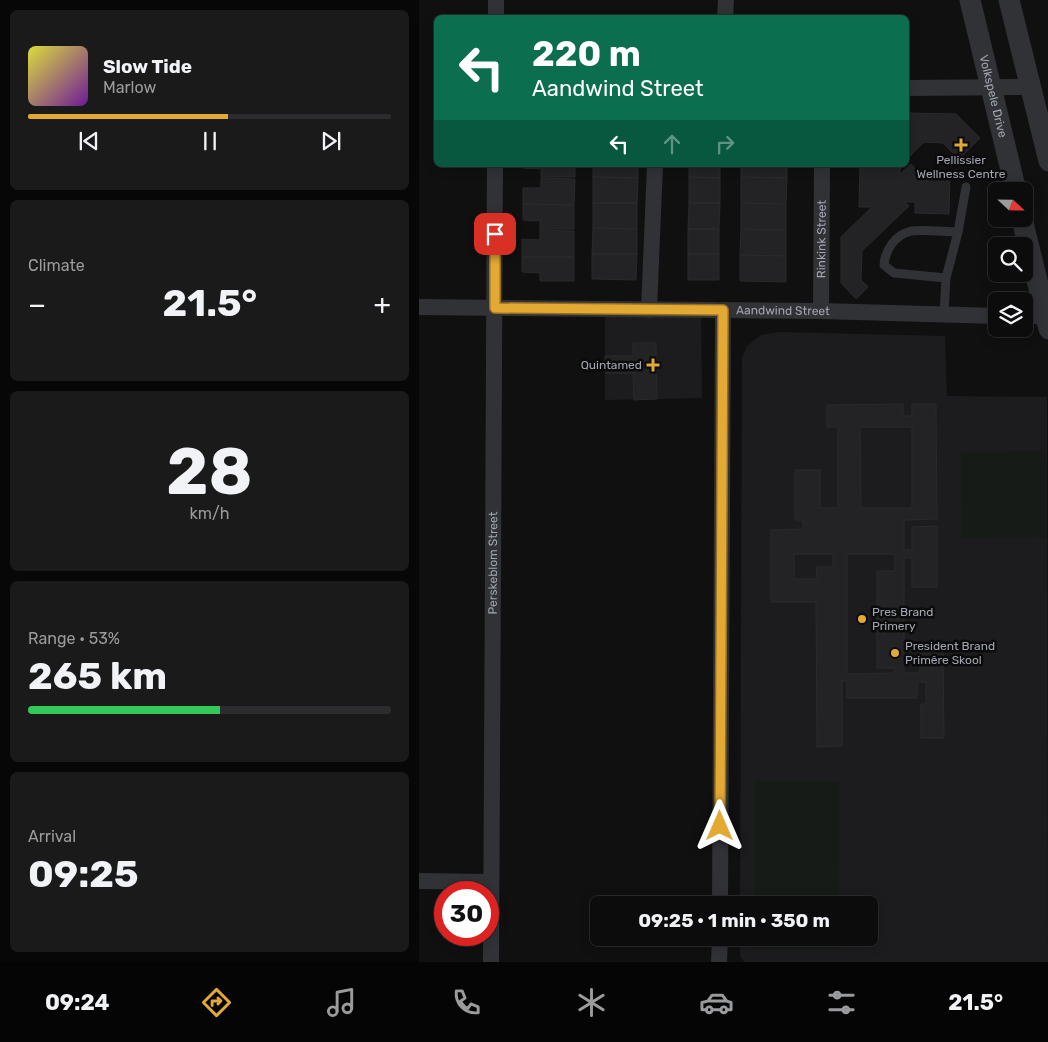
<!DOCTYPE html>
<html lang="en">
<head>
<meta charset="utf-8">
<style>
	body { margin:0; font-family:Rubik,sans-serif; background:#1a1a1b; color:#f1f3f6; height:100vh; display:flex; flex-direction:column; font-size:19px; white-space:nowrap }
	* { box-sizing:border-box; margin:0 }
	p { font-size:16px; color:#9a9b9d }
	.icon { flex:none; width:28px; height:28px; fill:none; stroke:currentColor; stroke-width:2; stroke-linecap:round; stroke-linejoin:round }
	.map { position:relative; flex:1; overflow:hidden }
	.panel { display:flex; flex-direction:column; gap:10px; padding:10px; background:#070707; width:419px }
	.panel>* { flex:none }
	.guide { position:absolute; left:15px; top:15px; width:475px; height:152px; border-radius:8px; box-shadow:0 2px 12px #0003,0 0 0 1px #2c2c2e; background:#0b6e4f; color:#fff; overflow:hidden }
	.needle { width:32px; rotate:112deg }
	.buttons { position:absolute; left:569px; top:182px; display:grid; gap:10px }
	.buttons a { display:grid; place-items:center; width:45px; height:45px; border-radius:8px; background:#0c0c0d; box-shadow:0 2px 12px #0003,0 0 0 1px #2c2c2e; font-size:25px }
	.speed { position:absolute; left:15px; top:881px; display:flex; gap:10px; font-size:25px; font-weight:700; text-align:center }
	.speed>* { display:grid; place-content:center; width:65px; height:65px; border-radius:50%; background:#0c0c0d; box-shadow:0 2px 12px #0003,0 0 0 1px #2c2c2e; line-height:1 }
	.speed .limit { border:8px solid #d22; background:#fff; color:#111 }
	.pin { position:absolute; display:grid; place-items:center; width:42px; height:42px; color:#fff; margin:-21px; border-radius:10px; box-shadow:0 2px 8px #0006 }
	.me { position:absolute; width:55px; margin:-28px; rotate:0deg; stroke-linejoin:round; filter:drop-shadow(0 0 4px #0008) }
	.turn { display:flex; align-items:center; gap:18px; height:105px; padding:0 15px; font-size:22px }
	.turn .icon { width:65px; height:65px; stroke-width:2.5 }
	.turn b { display:block; font-size:35px; line-height:42px }
	.lanes { display:flex; align-items:center; height:48px; padding:0 15px; background:#0003; justify-content:center; gap:25px; direction:ltr }
	.lanes .off { opacity:.35 }
	.big { font-size:38px; font-weight:700; line-height:1.1 }
	.panel .card { flex:1; display:flex; flex-direction:column; justify-content:center; gap:8px; min-width:0; padding:0 18px; border-radius:8px; background:#1a1a1b }
	.panel .dial { align-items:center; gap:0 }
	.dial b { font-size:65px; line-height:1 }
	.song { display:flex; align-items:center; gap:15px }
	.cover { width:60px; height:60px; border-radius:8px; background:linear-gradient(135deg,hsl(60 70% 55%),hsl(280 70% 35%)) }
	.played { height:5px; border-radius:2px; background:linear-gradient(90deg,#e3a935 55%,#2c2c2e 55%) }
	.keys { display:flex; justify-content:space-around; direction:ltr }
	.heat { display:flex; justify-content:space-between; align-items:center; font-size:28px; direction:ltr }
	.charge { height:8px; border-radius:4px; background:linear-gradient(90deg,#34c759 53%,#2c2c2e 0) }
	.trip { position:absolute; left:171px; top:896px; width:288px; height:50px; border-radius:8px; background:#0c0c0d; box-shadow:0 2px 12px #0003,0 0 0 1px #2c2c2e; font-weight:700; line-height:50px; text-align:center }
	.menu { display:flex; height:80px; justify-content:space-around; align-items:center; background:#050505; color:#9a9b9d }
	.menu .icon { width:35px; height:35px }
	.menu .active { color:#e3a935 }
	.menu b { font-size:22px; color:#f1f3f6 }
	main { display:flex; flex:1; min-height:0 }
	.map>svg:first-child { display:block }
	.built { fill:#1c1c1e }
	.green { fill:#161b17 }
	.building { fill:#232325; stroke:#2a2a2d; fill-rule:evenodd }
	.lines { fill:none; stroke-linecap:round; stroke-linejoin:round }
	.service { stroke:#313236; stroke-width:9 }
	.minor { stroke:#313236; stroke-width:16 }
	.tertiary { stroke:#313236; stroke-width:21 }
	.route-casing { stroke:#946e22; stroke-width:12 }
	.route { stroke:#e3a935; stroke-width:9 }
	.poi-dot { fill:#e3a935; stroke:#0b0b0c; stroke-width:2 }
	.labels { text-anchor:middle; stroke-width:5; stroke-linejoin:round; paint-order:stroke }
	.street-label { font-size:12px; fill:#a2a6b1; stroke:#0b0b0c }
	.poi-label { font-size:12px; fill:#a2a6b1; stroke:#0b0b0c; text-anchor:start }
</style>
</head>
<body>
<main>
<section class="panel">
<div class="card">
<div class="song"><i class="cover"></i><div><b>Slow Tide</b><p>Marlow</p></div></div>
<div class="played"></div>
<div class="keys"><svg class="icon" aria-label="previous" viewBox="0 0 24 24"><path d="M18 5L8 12l10 7zM5 5v14"/></svg><svg class="icon" aria-label="pause" viewBox="0 0 24 24"><path d="M8 5v14M16 5v14"/></svg><svg class="icon" aria-label="next" viewBox="0 0 24 24"><path d="M6 5l10 7-10 7zM19 5v14"/></svg></div>
</div>
<div class="card"><p>Climate</p>
<div class="heat"><a>−</a><b class="big">21.5°</b><a>+</a></div>
</div>
<div class="card dial"><b>28</b><p>km/h</p></div>
<div class="card"><p>Range · 53%</p><b class="big">265 km</b><div class="charge"></div></div>
<div class="card"><p>Arrival</p><b class="big">09:25</b></div>
</section>
<div class="map">
<svg width="630" height="962" viewBox="0 0 630 962">
	<rect width="100%" height="100%" fill="#101011"/>
	<path class="built" d="M 282,315 L 283,398 L 186,400 L 186,316 Z
		M 361,332 L 526,336 L 528,396 L 628,397 L 629,962 L 325,962 L 321,956 L 321,938 L 450,938 L 450,905 L 321,905 L 323,358 L 328,346 L 342,335 Z"/>
	<path class="green" d="M 627,451 L 628,537 L 543,538 L 542,452 Z
		M 335,781 L 420,781 L 419,905 L 335,905 Z
		M 334,938 L 419,938 L 419,949 L 334,949 Z"/>
	<path class="building" d="M 488,113 L 537,114 L 561,138 L 540,159 L 524,143 L 505,142 L 488,159 Z
		M 492,164 L 502,175 L 531,176 L 530,214 L 496,213 L 496,202 L 486,202 L 490,206 L 443,251 L 442,280 L 449,287 L 437,299 L 422,283 L 422,237 L 453,207 L 440,207 L 441,165 L 482,165 L 480,175 Z
		M 104,165 L 156,165 L 156,177 L 122,177 L 122,169 L 104,168 Z
		M 174,165 L 219,165 L 219,178 L 174,177 Z
		M 270,165 L 301,165 L 301,178 L 270,177 Z
		M 322,165 L 368,165 L 368,178 L 322,177 Z
		M 174,177 L 219,178 L 218,203 L 174,203 Z
		M 270,177 L 301,178 L 301,203 L 270,203 Z
		M 322,177 L 368,178 L 367,204 L 322,203 Z
		M 122,178 L 156,179 L 155,205 L 104,204 L 104,188 L 122,188 Z
		M 174,203 L 218,203 L 218,229 L 174,228 Z
		M 270,203 L 301,203 L 300,229 L 269,229 Z
		M 322,203 L 367,204 L 367,230 L 322,229 Z
		M 104,204 L 155,205 L 155,229 L 121,229 L 121,221 L 104,220 Z
		M 174,228 L 218,229 L 218,254 L 173,254 Z
		M 269,229 L 300,229 L 300,254 L 269,254 Z
		M 322,229 L 367,230 L 367,256 L 321,255 Z
		M 121,230 L 155,231 L 155,257 L 103,257 L 103,239 L 121,240 Z
		M 173,254 L 218,254 L 217,280 L 173,279 Z
		M 269,254 L 300,254 L 300,280 L 269,280 Z
		M 321,255 L 367,256 L 367,282 L 321,281 Z
		M 103,257 L 155,257 L 155,281 L 121,281 L 121,273 L 103,272 Z
		M 214,343 L 237,343 L 238,399 L 215,400 L 214,373 L 186,373 L 186,356 L 214,356 Z
		M 484,404 L 484,416 L 493,416 L 493,404 L 517,404 L 518,519 L 485,520 L 485,550 L 493,550 L 493,527 L 518,526 L 518,587 L 493,587 L 493,558 L 485,558 L 485,673 L 501,673 L 501,650 L 524,650 L 525,738 L 502,738 L 502,704 L 507,704 L 507,682 L 498,682 L 498,698 L 428,698 L 428,681 L 423,681 L 423,746 L 398,747 L 397,602 L 352,602 L 352,530 L 384,529 L 384,520 L 376,520 L 376,470 L 401,470 L 401,508 L 419,508 L 419,427 L 408,427 L 408,405 ZM 441,427 L 493,427 L 493,508 L 442,508 ZM 375,554 L 414,554 L 414,567 L 397,567 L 398,579 L 375,579 ZM 428,554 L 476,554 L 476,571 L 458,571 L 458,668 L 476,668 L 476,673 L 428,674 Z"/>
	<g class="lines">
		<path class="service" d="M 527,278 L 475,273 L 465,265 C 466,250 476,235 492,231 C 504,229 527,232 539,232
			M 525,314 L 527,278 L 539,232 L 547,187"/>
		<g class="minor">
			<path d="M 77,18 L 77,0"/>
			<path d="M 306,18 L 307,0"/>
			<path d="M 488,88 L 611,87"/>
			<path id="s1" d="M 0,307 L 402,311 L 578,316"/>
			<path d="M 230,310 L 236,165"/>
			<path id="s2" d="M 402,311 L 403,165"/>
			<path d="M 605,316 L 626,316"/>
			<path d="M 0,881 L 72,882"/>
			<path d="M 301,905 L 304,311"/>
			<path id="s3" d="M 72,962 L 76,165"/>
			<path d="M 300,962 L 301,938"/>
		</g>
		<g class="tertiary">
			<path id="s4" d="M 551,0 L 597,191"/>
			<path d="M 590,0 L 630,161"/>
			<path d="M 603,219 L 630,329"/>
		</g>
	</g>
	<g class="lines">
		<defs>
			<path id="route" d="M 76,234 L 76,308 L 304,310 L 301,826"/>
		</defs>
		<use href="#route" class="route-casing"/>
		<use href="#route" class="route"/>
	</g>
	<g class="poi-dot">
		<path d="M539.5 137.5h5v5h5v5h-5v5h-5v-5h-5v-5h5z"/>
		<path d="M231.5 357.5h5v5h5v5h-5v5h-5v-5h-5v-5h5z"/>
		<circle cx="443" cy="619" r="5"/>
		<circle cx="476" cy="653" r="5"/>
	</g>
	<g class="labels">
		<g class="street-label">
			<text dy="4" stroke="none"><textPath href="#s4" startOffset="99">Volkspele Drive</textPath></text>
			<text dy="4" stroke="none"><textPath href="#s2" startOffset="72">Rinkink Street</textPath></text>
			<text dy="4" stroke="none"><textPath href="#s1" startOffset="364">Aandwind Street</textPath></text>
			<text dy="4" stroke="none"><textPath href="#s3" startOffset="399">Perskeblom Street</textPath></text>
		</g>
		<g class="poi-label">
			<text x="542" y="164" text-anchor="middle">Pellissier<tspan x="542" dy="14">Wellness Centre</tspan></text>
			<text x="223" y="369" text-anchor="end">Quintamed</text>
			<text x="453" y="616">Pres Brand<tspan x="453" dy="14">Primery</tspan></text>
			<text x="486" y="650">President Brand<tspan x="486" dy="14">Primêre Skool</tspan></text>
		</g>
	</g>
</svg>
<div class="buttons">
<a><svg class="needle" viewBox="-14 -14 28 28"><path d="M0-13l5 13h-10z" fill="#e53935"/><path d="M0 13l5-13h-10z" fill="#9a9b9d"/></svg></a>
<a><svg class="icon" aria-label="search" viewBox="0 0 24 24"><circle cx="10" cy="10" r="6"/><path d="M15 15l6 6"/></svg></a>
<a><svg class="icon" aria-label="layers" viewBox="0 0 24 24"><path d="M12 4l9 5-9 5-9-5zM3 14l9 5 9-5"/></svg></a>
</div>
<div class="speed"><div class="limit">30</div></div>
<div class="pin" style="left:76px;top:234px;background:#d93025"><svg class="icon" aria-label="arrive" viewBox="0 0 24 24"><path d="M6 21V4h12l-3 4 3 4H6"/></svg></div>
<svg class="me" style="left:301px;top:826px" viewBox="-20 -20 40 40"><path d="M0-17L14 15 0 8-14 15z" fill="#e3a935" stroke="#fff" stroke-width="4"/></svg>
<div class="trip">09:25 · 1 min · 350 m</div>
<div class="guide">
<div class="turn"><svg class="icon" aria-label="left" viewBox="0 0 24 24"><path d="M17 20v-9H6M10 6l-5 5 5 5"/></svg><div><b>220 m</b>Aandwind Street</div></div>
<div class="lanes"><svg class="icon" aria-label="left" viewBox="0 0 24 24"><path d="M17 20v-9H6M10 6l-5 5 5 5"/></svg><svg class="icon off" aria-label="ahead" viewBox="0 0 24 24"><path d="M12 20V5M6 11l6-6 6 6"/></svg><svg class="icon off" aria-label="right" viewBox="0 0 24 24"><path d="M7 20v-9h11M14 6l5 5-5 5"/></svg></div>
</div>
</div>
</main>
<nav class="menu">
<b>09:24</b>
<svg class="icon active" aria-label="directions" viewBox="0 0 24 24"><path d="M12 3l9 9-9 9-9-9zM9 14v-3h6M13 9l2 2-2 2"/></svg>
<svg class="icon" aria-label="music" viewBox="0 0 24 24"><path d="M9 18V5l10-2v13"/><circle cx="6" cy="18" r="3"/><circle cx="16" cy="16" r="3"/></svg>
<svg class="icon" aria-label="phone" viewBox="0 0 24 24"><path d="M5 4h4l2 5-3 2q2 4 5 5l2-3 5 2v4C11 20 4 13 5 4z"/></svg>
<svg class="icon" aria-label="climate" viewBox="0 0 24 24"><path d="M12 3v18M4 7l16 10M4 17L20 7"/></svg>
<svg class="icon" aria-label="car" viewBox="0 0 24 24"><path d="M5 17H2v-5l4-1 3-4h7l3 4 3 1v5h-3M9 17h6M6 11h13"/><circle cx="7" cy="17" r="2"/><circle cx="17" cy="17" r="2"/></svg>
<svg class="icon" aria-label="filters" viewBox="0 0 24 24"><path d="M4 7h16M4 17h16"/><circle cx="9" cy="7" r="2"/><circle cx="15" cy="17" r="2"/></svg>
<b>21.5°</b>
</nav>
</body>
</html>
